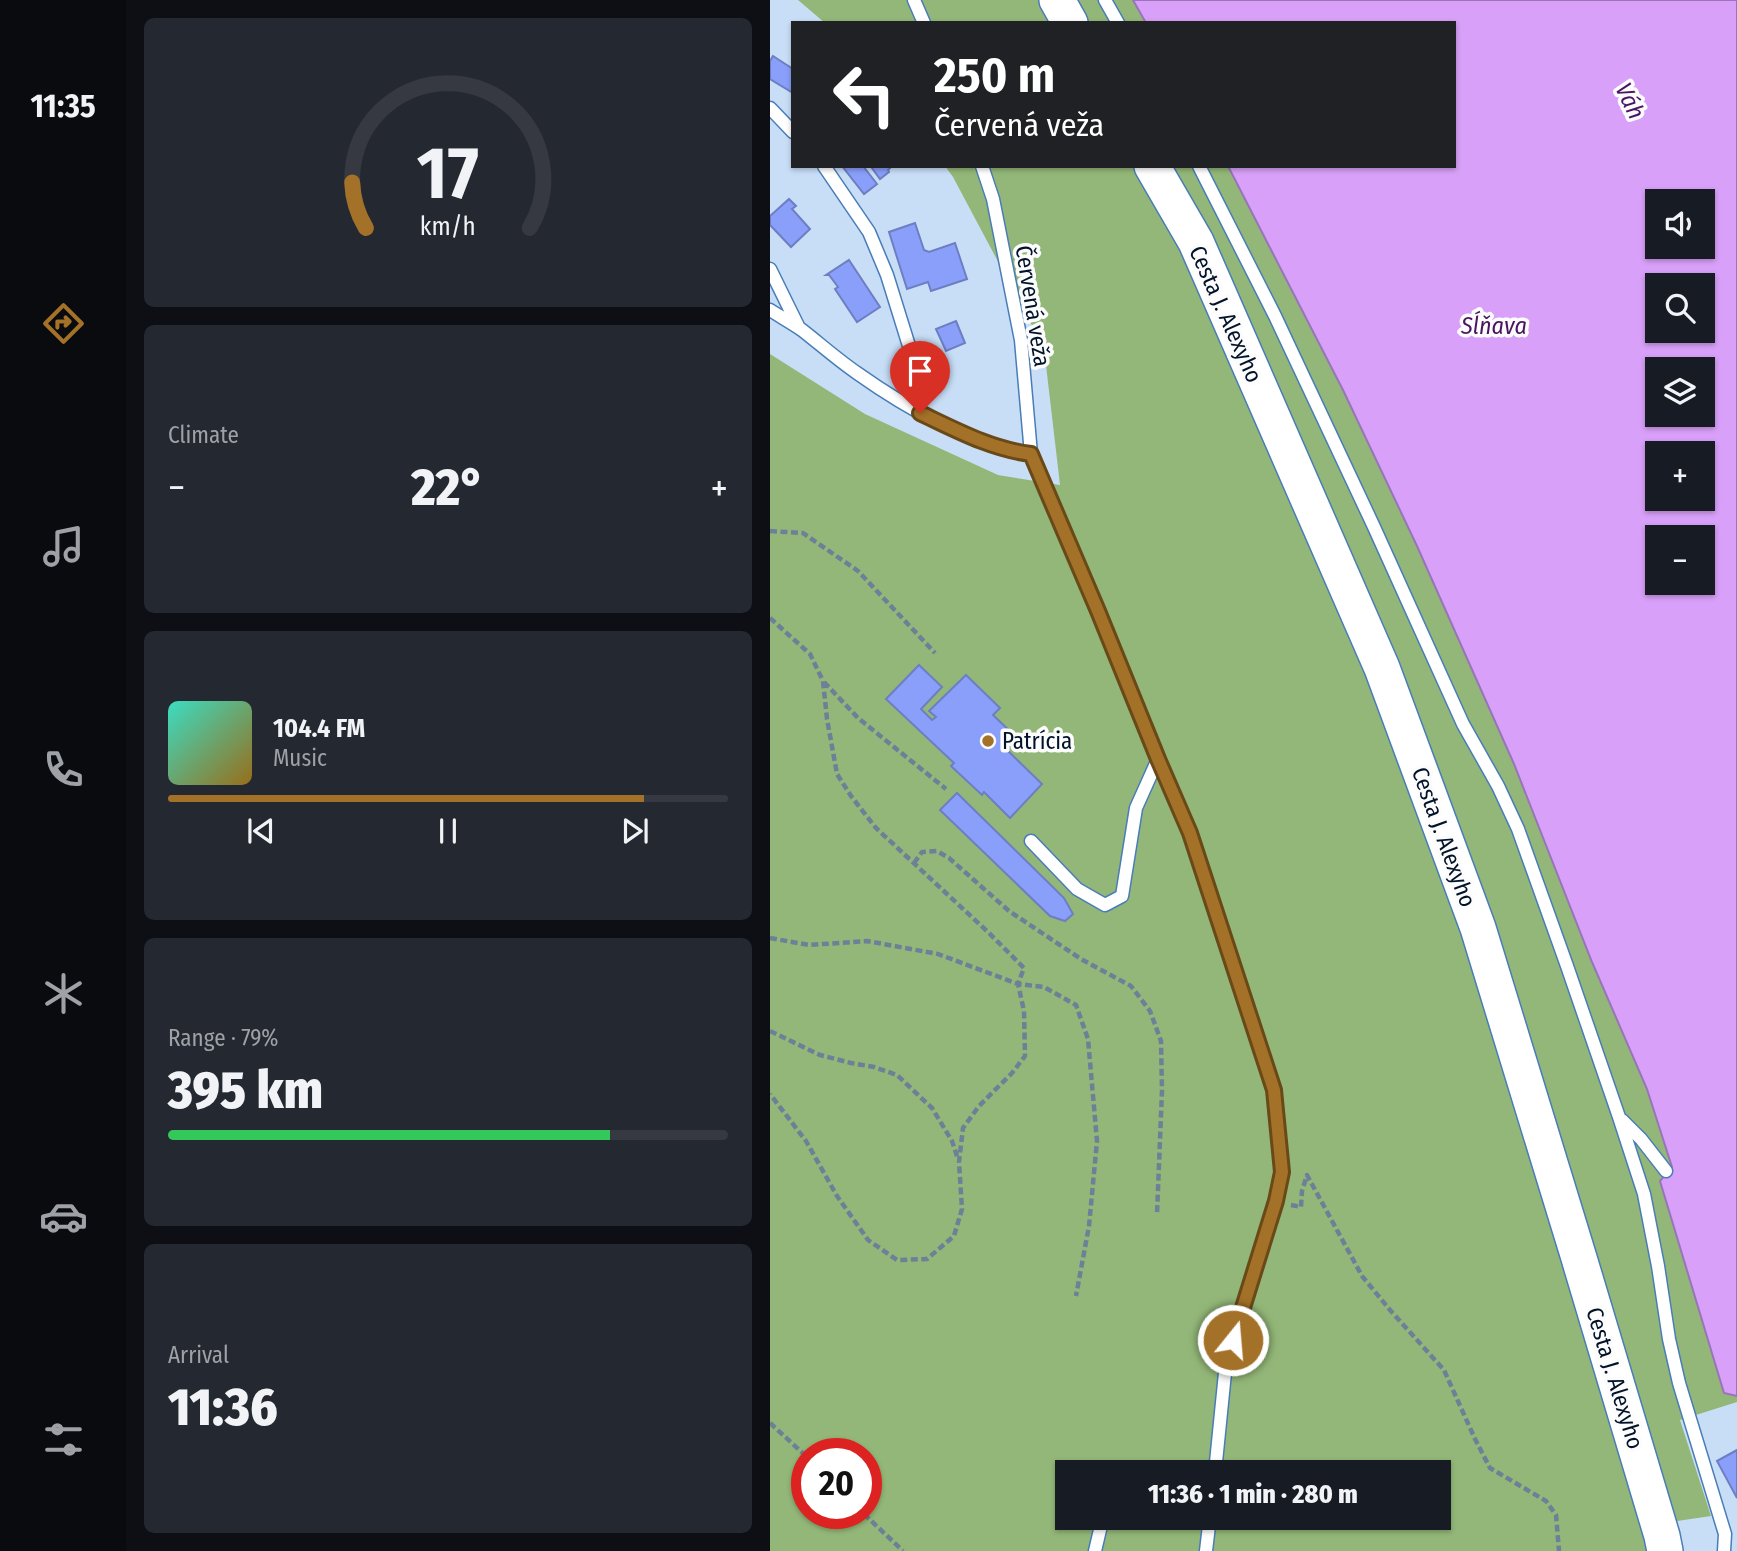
<!DOCTYPE html>
<html lang="en">
<head>
<meta charset="utf-8">
<style>
	body { margin:0; font-family:"Fira Sans Condensed",sans-serif; background:#242831; color:#f1f3f6; height:100vh; display:flex; flex-direction:column; font-size:26px; white-space:nowrap }
	* { box-sizing:border-box; margin:0 }
	p { font-size:23px; color:#9ea1a6 }
	.icon { flex:none; width:38px; height:38px; fill:none; stroke:currentColor; stroke-width:2; stroke-linecap:round; stroke-linejoin:round }
	.map { position:relative; flex:1; overflow:hidden }
	.sheet { display:flex; flex-direction:column; gap:18px; padding:18px; background:#0d0f14; width:644px }
	.sheet>* { flex:none }
	.guide { position:absolute; left:21px; top:21px; width:665px; height:147px; border-radius:0px; box-shadow:0 2px 5px #0004; background:#202124; color:#fff; overflow:hidden }
	.controls { position:absolute; left:875px; top:189px; display:grid; gap:14px }
	.controls a { display:grid; place-items:center; width:70px; height:70px; border-radius:0px; background:#171b24; box-shadow:0 2px 5px #0004; font-size:35px }
	.speed { position:absolute; left:21px; top:1438px; display:flex; gap:14px; font-size:35px; font-weight:700; text-align:center }
	.speed>* { display:grid; place-content:center; width:91px; height:91px; border-radius:50%; background:#171b24; box-shadow:0 2px 5px #0004; line-height:1 }
	.speed .limit { border:10px solid #d22; background:#fff; color:#111 }
	.pin { position:absolute; display:grid; place-items:center; width:60px; height:60px; color:#fff; margin:-72px -30px; border-radius:50% 50% 50% 0; rotate:-45deg; box-shadow:0 0 7px #0007 }
	.pin .icon { rotate:45deg }
	.me { position:absolute; width:77px; margin:-38px; rotate:17deg; stroke-linejoin:round; filter:drop-shadow(0 0 5px #0008) }
	.turn { display:flex; align-items:center; gap:24px; height:147px; padding:0 28px; font-size:32px }
	.turn .icon { width:91px; height:91px; stroke-width:2.5 }
	.turn b { display:block; font-size:49px; line-height:60px }
	.big { font-size:52px; font-weight:800; line-height:1.1 }
	.sheet .tile { flex:1; display:flex; flex-direction:column; justify-content:center; gap:10px; min-width:0; padding:0 24px; border-radius:10px; background:#242831 }
	.sheet .dial { align-items:center; gap:0 }
	.dial svg { height:182px; overflow:visible; fill:none; stroke:#363941; stroke-width:7; stroke-linecap:round; text-anchor:middle }
	.dial text { fill:#f1f3f6; stroke:none }
	.song { display:flex; align-items:center; gap:21px }
	.cover { width:84px; height:84px; border-radius:10px; background:linear-gradient(135deg,hsl(170 70% 55%),hsl(40 70% 35%)) }
	.played { height:7px; border-radius:4px; background:linear-gradient(90deg,#a37127 85%,#363941 85%) }
	.keys { display:flex; justify-content:space-around; direction:ltr }
	.heat { display:flex; justify-content:space-between; align-items:center; font-size:38px; direction:ltr }
	.charge { height:10px; border-radius:5px; background:linear-gradient(90deg,#34c759 79%,#363941 0) }
	.trip { position:absolute; left:285px; top:1460px; width:396px; height:70px; border-radius:0px; background:#171b24; box-shadow:0 2px 5px #0004; font-weight:800; line-height:70px; text-align:center }
	main { display:flex; flex:1; min-height:0 }
	.tab-bar { display:flex; flex-direction:column; width:126px; justify-content:space-around; align-items:center; background:#090b0e; color:#9ea1a6 }
	.tab-bar .icon { width:49px; height:49px }
	.tab-bar .active { color:#a37127 }
	.tab-bar b { font-size:32px; color:#f1f3f6 }
	.map>svg:first-child { display:block }
	.green { fill:#93b778; fill-rule:evenodd }
	.water { fill:#d8a0f8; stroke:#9875ba; stroke-width:2; fill-rule:evenodd }
	.building { fill:#899ffa; stroke:#6d7ec3; stroke-width:2 }
	.lines { fill:none; stroke-linecap:round; stroke-linejoin:round }
	.service-casing { stroke:#497db7; stroke-width:15 }
	.secondary-casing { stroke:#497db7; stroke-width:38 }
	.path { stroke:#6c8098; stroke-width:4.5; stroke-dasharray:7 3.5; stroke-linecap:butt }
	.service { stroke:#fff; stroke-width:12 }
	.secondary { stroke:#fff; stroke-width:35 }
	.route-casing { stroke:#6a4919; stroke-width:18 }
	.route { stroke:#a37127; stroke-width:12 }
	.poi-dot { fill:#a37127; stroke:#fcfcfc; stroke-width:2.5 }
	.labels { text-anchor:middle; stroke-width:7; stroke-linejoin:round; paint-order:stroke }
	.street-label { font-size:23px; fill:#011229; stroke:#fcfcfc }
	.poi-label { font-size:23px; fill:#011229; stroke:#fcfcfc; text-anchor:start }
	.water-label { font-size:24px; font-style:italic; fill:#491462; stroke:#fcfcfc }
</style>
</head>
<body>
<main>
<nav class="tab-bar">
<b>11:35</b>
<svg class="icon active" aria-label="directions" viewBox="0 0 24 24"><path d="M12 3l9 9-9 9-9-9zM9 14v-3h6M13 9l2 2-2 2"/></svg>
<svg class="icon" aria-label="music" viewBox="0 0 24 24"><path d="M9 18V5l10-2v13"/><circle cx="6" cy="18" r="3"/><circle cx="16" cy="16" r="3"/></svg>
<svg class="icon" aria-label="phone" viewBox="0 0 24 24"><path d="M5 4h4l2 5-3 2q2 4 5 5l2-3 5 2v4C11 20 4 13 5 4z"/></svg>
<svg class="icon" aria-label="climate" viewBox="0 0 24 24"><path d="M12 3v18M4 7l16 10M4 17L20 7"/></svg>
<svg class="icon" aria-label="car" viewBox="0 0 24 24"><path d="M5 17H2v-5l4-1 3-4h7l3 4 3 1v5h-3M9 17h6M6 11h13"/><circle cx="7" cy="17" r="2"/><circle cx="17" cy="17" r="2"/></svg>
<svg class="icon" aria-label="filters" viewBox="0 0 24 24"><path d="M4 7h16M4 17h16"/><circle cx="9" cy="7" r="2"/><circle cx="15" cy="17" r="2"/></svg>
</nav>
<section class="sheet">
<div class="tile dial"><svg viewBox="0 0 100 80">
<path d="M14 69A42 42 0 1 1 86 69"/>
<path d="M14 69A42 42 0 0 1 8 49" stroke="#a37127"/>
<text x="50" y="56" font-size="32" font-weight="700">17</text>
<text x="50" y="72" font-size="11">km/h</text>
</svg></div>
<div class="tile"><p>Climate</p>
<div class="heat"><a>−</a><b class="big">22°</b><a>+</a></div>
</div>
<div class="tile">
<div class="song"><i class="cover"></i><div><b>104.4 FM</b><p>Music</p></div></div>
<div class="played"></div>
<div class="keys"><svg class="icon" aria-label="previous" viewBox="0 0 24 24"><path d="M18 5L8 12l10 7zM5 5v14"/></svg><svg class="icon" aria-label="pause" viewBox="0 0 24 24"><path d="M8 5v14M16 5v14"/></svg><svg class="icon" aria-label="next" viewBox="0 0 24 24"><path d="M6 5l10 7-10 7zM19 5v14"/></svg></div>
</div>
<div class="tile"><p>Range · 79%</p><b class="big">395 km</b><div class="charge"></div></div>
<div class="tile"><p>Arrival</p><b class="big">11:36</b></div>
</section>
<div class="map">
<svg width="967" height="1551" viewBox="0 0 967 1551">
	<rect width="100%" height="100%" fill="#c8def7"/>
	<path class="green" d="M 28,0 L 363,0 L 376,23 L 55,23 Z
		M 175,166 L 458,166 L 573,390 L 647,546 L 744,764 L 822,962 L 877,1089 L 902,1167 L 890,1181 L 954,1393 L 967,1396 L 967,1402 L 910,1420 L 941,1516 L 887,1524 L 891,1551 L 0,1551 L 0,354 L 95,414 L 228,475 L 290,485 L 274,348 L 183,177 ZM 37,1454 L 96,1454 L 96,1514 L 37,1514 ZM 298,1472 L 668,1472 L 668,1517 L 298,1517 Z"/>
	<path class="water" d="M 363,0 L 967,0 L 967,1396 L 954,1393 L 890,1181 L 902,1167 L 877,1089 L 822,962 L 744,764 L 647,546 L 573,390 L 458,166 L 684,166 L 684,23 L 376,23 ZM 887,201 L 933,201 L 933,247 L 887,247 ZM 887,285 L 933,285 L 933,331 L 887,331 ZM 887,369 L 933,369 L 933,415 L 887,415 ZM 887,453 L 933,453 L 933,499 L 887,499 ZM 887,537 L 933,537 L 933,583 L 887,583 Z"/>
	<path class="building" d="M 3,56 L 23,69 L 23,93 L 0,79 L 0,61 Z
		M 72,166 L 93,166 L 107,184 L 94,194 Z
		M 104,166 L 121,166 L 121,167 L 118,170 L 119,172 L 110,179 L 102,168 Z
		M 19,199 L 26,206 L 22,209 L 40,229 L 21,247 L 0,225 L 0,216 Z
		M 145,223 L 154,250 L 159,252 L 185,243 L 197,279 L 161,291 L 158,282 L 137,289 L 119,232 Z
		M 79,260 L 110,307 L 87,322 L 65,289 L 68,287 L 59,275 L 56,275 Z
		M 186,321 L 195,343 L 176,351 L 166,329 Z
		M 149,665 L 172,687 L 151,709 L 162,720 L 166,717 L 159,711 L 196,675 L 230,708 L 223,715 L 248,739 L 237,750 L 272,784 L 240,818 L 214,792 L 212,795 L 181,766 L 184,763 L 116,699 Z
		M 187,793 L 294,898 L 303,914 L 295,921 L 280,916 L 170,810 Z
		M 967,1450 L 967,1498 L 947,1461 Z"/>
	<g class="lines">
		<defs>
			<path id="service" d="M 144,0 L 154,23
				M 335,0 L 348,23
				M 0,108 L 23,132
				M 54,166 L 99,232 L 117,275 L 144,362 L 150,413
				M 212,166 L 223,199 L 251,340 L 261,454 L 328,611 L 388,759 L 420,833 L 504,1090 L 512,1172 L 506,1201 L 456,1363 L 445,1472
				M 429,166 L 505,316 L 604,527 L 693,724 L 728,786 L 748,829 L 797,966 L 849,1117 L 874,1194 L 888,1266 L 899,1339 L 909,1383 L 955,1534 L 954,1551
				M 0,269 L 29,328
				M 0,310 C 11,317 22,323 32,330 C 50,344 68,360 87,373 C 135,407 202,446 261,454
				M 261,841 L 307,889 L 335,905 L 352,896 L 366,808 L 388,759
				M 852,1120 L 871,1139 L 896,1171
				M 325,1551 L 333,1517
				M 436,1551 L 440,1517"/>
			<path id="secondary" d="M 287,0 L 300,23
				M 382,166 L 426,242 L 612,668 L 708,928 L 809,1258 L 892,1536 L 895,1551"/>
		</defs>
		<use href="#service" class="service-casing"/>
		<use href="#secondary" class="secondary-casing"/>
		<path class="path" d="M 0,531 L 33,533 L 88,571 L 165,653
			M 0,618 L 40,654 L 53,681 L 57,719 L 67,774 L 81,796 L 106,828 L 219,933 L 254,968 L 248,984 L 274,987 L 306,1005 L 318,1039 L 327,1141 L 319,1226 L 306,1296
			M 54,682 L 88,718 L 176,789
			M 144,863 L 152,852 L 167,851 L 179,858 L 239,911 L 311,959 L 361,986 L 380,1011 L 391,1041 L 392,1091 L 387,1214
			M 0,938 L 39,945 L 97,941 L 168,954 L 248,984 L 254,1011 L 255,1056 L 242,1073 L 209,1106 L 193,1128 L 189,1162 L 192,1209 L 184,1236 L 157,1259 L 127,1260 L 98,1240 L 67,1196 L 36,1141 L 0,1094
			M 0,1031 L 50,1055 L 81,1063 L 104,1067 L 127,1075 L 162,1108 L 182,1141 L 188,1159
			M 521,1205 L 531,1207 L 532,1191 L 537,1175 L 592,1276 L 620,1310 L 674,1370 L 705,1439 L 720,1468 L 776,1501 L 786,1515 L 789,1551
			M 0,1423 L 37,1457
			M 94,1514 L 133,1551"/>
		<use href="#service" class="service"/>
		<use href="#secondary" class="secondary"/>
	</g>
	<g class="lines">
		<defs>
			<path id="route" d="M 150,413 C 186,430 221,449 261,454 L 328,611 L 388,759 L 420,833 L 504,1090 L 512,1172 L 506,1201 L 463,1340"/>
		</defs>
		<use href="#route" class="route-casing"/>
		<use href="#route" class="route"/>
	</g>
	<circle class="poi-dot" cx="218" cy="741" r="7"/>
	<g class="labels">
		<g class="street-label">
			<text transform="translate(263 306) rotate(81)" y="8">Červená veža</text>
			<text transform="translate(456 314) rotate(66)" y="8">Cesta J. Alexyho</text>
			<text transform="translate(674 837) rotate(70)" y="8">Cesta J. Alexyho</text>
			<text transform="translate(845 1378) rotate(73)" y="8">Cesta J. Alexyho</text>
		</g>
		<g class="poi-label">
			<text x="232" y="749">Patrícia</text>
		</g>
		<g class="water-label">
			<text transform="translate(860 101) rotate(64)" y="8">Váh</text>
			<text x="724" y="334">Sĺňava</text>
		</g>
	</g>
</svg>
<div class="controls">
<a><svg class="icon" aria-label="sound" viewBox="0 0 24 24"><path d="M4 9h4l5-4v14l-5-4H4zM17 9q2 3 0 6"/></svg></a>
<a><svg class="icon" aria-label="search" viewBox="0 0 24 24"><circle cx="10" cy="10" r="6"/><path d="M15 15l6 6"/></svg></a>
<a><svg class="icon" aria-label="layers" viewBox="0 0 24 24"><path d="M12 4l9 5-9 5-9-5zM3 14l9 5 9-5"/></svg></a>
<a>+</a>
<a>−</a>
</div>
<div class="speed"><div class="limit">20</div></div>
<div class="pin" style="left:150px;top:413px;background:#d93025"><svg class="icon" aria-label="arrive" viewBox="0 0 24 24"><path d="M6 21V4h12l-3 4 3 4H6"/></svg></div>
<svg class="me" style="left:463px;top:1340px" viewBox="-20 -20 40 40"><circle r="17" fill="#a37127" stroke="#fff" stroke-width="3"/><path d="M0-11L8 9 0 5-8 9z" fill="#fff"/></svg>
<div class="trip">11:36 · 1 min · 280 m</div>
<div class="guide">
<div class="turn"><svg class="icon" aria-label="left" viewBox="0 0 24 24"><path d="M17 20v-9H6M10 6l-5 5 5 5"/></svg><div><b>250 m</b>Červená veža</div></div>
</div>
</div>
</main>
</body>
</html>
